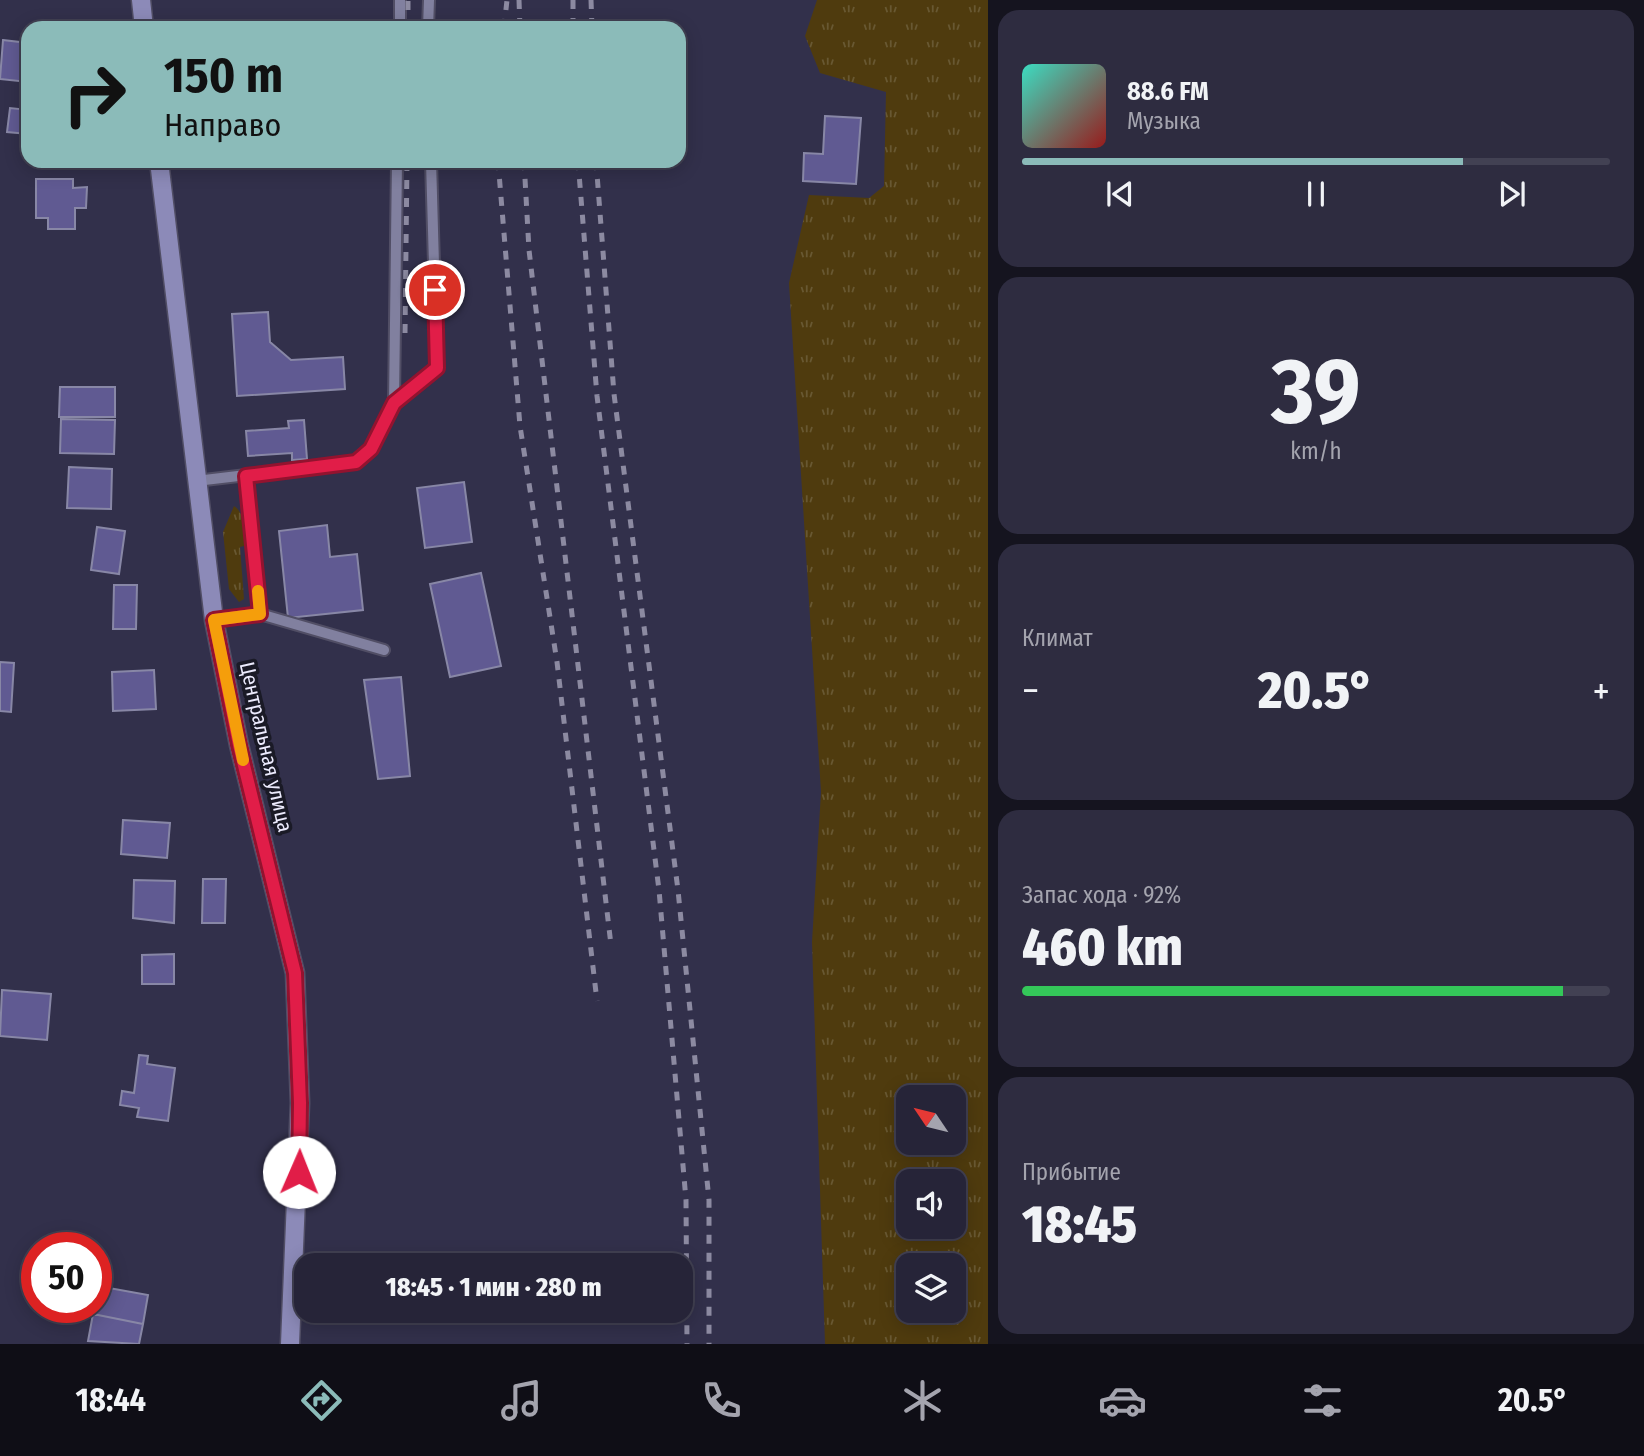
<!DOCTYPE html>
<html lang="ru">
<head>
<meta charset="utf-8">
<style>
	body { margin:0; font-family:"Fira Sans Condensed",sans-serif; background:#2e2c40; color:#f1f3f6; height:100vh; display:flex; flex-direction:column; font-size:26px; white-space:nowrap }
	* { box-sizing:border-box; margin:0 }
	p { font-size:23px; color:#a4a4ae }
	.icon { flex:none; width:38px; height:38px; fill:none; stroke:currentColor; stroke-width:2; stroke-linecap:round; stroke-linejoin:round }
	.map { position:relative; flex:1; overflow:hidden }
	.details { display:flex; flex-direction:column; gap:10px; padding:10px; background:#15141f; width:656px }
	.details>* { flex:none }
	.hud { position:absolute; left:21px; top:21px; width:665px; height:147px; border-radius:21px; box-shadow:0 4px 18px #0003,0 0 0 2px #424153; background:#8bbbb9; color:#111; overflow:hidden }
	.needle { width:46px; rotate:305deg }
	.buttons { position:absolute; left:896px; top:1085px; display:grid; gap:14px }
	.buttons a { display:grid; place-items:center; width:70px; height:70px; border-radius:14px; background:#262438; box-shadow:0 4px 18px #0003,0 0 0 2px #424153; font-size:35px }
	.speed { position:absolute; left:21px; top:1232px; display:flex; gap:14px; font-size:35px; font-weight:700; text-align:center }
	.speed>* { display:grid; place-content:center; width:91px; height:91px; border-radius:50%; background:#262438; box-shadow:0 4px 18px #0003,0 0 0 2px #424153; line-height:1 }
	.speed .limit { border:10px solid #d22; background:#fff; color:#111 }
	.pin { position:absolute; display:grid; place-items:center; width:60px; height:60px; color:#fff; margin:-30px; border:4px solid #fff; border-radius:50%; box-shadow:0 2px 7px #0007 }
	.me { position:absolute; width:77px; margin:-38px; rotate:1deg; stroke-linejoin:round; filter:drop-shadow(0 0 5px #0008) }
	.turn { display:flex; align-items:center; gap:24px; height:147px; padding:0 28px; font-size:32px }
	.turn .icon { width:91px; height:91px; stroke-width:2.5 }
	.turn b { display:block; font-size:49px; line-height:60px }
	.big { font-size:52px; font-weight:800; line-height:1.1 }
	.details .tile { flex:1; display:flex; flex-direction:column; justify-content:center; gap:10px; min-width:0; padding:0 24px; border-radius:21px; background:#2e2c40 }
	.details .dial { align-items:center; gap:0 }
	.dial b { font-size:91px; line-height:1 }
	.song { display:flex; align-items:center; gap:21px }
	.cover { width:84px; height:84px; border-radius:10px; background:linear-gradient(135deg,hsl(170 70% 55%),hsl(0 70% 35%)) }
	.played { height:7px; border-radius:4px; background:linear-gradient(90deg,#8bbbb9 75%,#424153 75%) }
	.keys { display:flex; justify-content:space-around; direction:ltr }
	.heat { display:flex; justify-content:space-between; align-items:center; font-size:38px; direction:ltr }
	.charge { height:10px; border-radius:5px; background:linear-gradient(90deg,#34c759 92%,#424153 0) }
	.trip { position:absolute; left:294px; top:1253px; width:399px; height:70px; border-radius:21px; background:#262438; box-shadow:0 4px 18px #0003,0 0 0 2px #424153; font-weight:800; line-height:70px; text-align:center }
	.tab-bar { display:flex; height:112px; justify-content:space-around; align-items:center; background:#0f0e16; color:#a4a4ae }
	.tab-bar .icon { width:49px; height:49px }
	.tab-bar .active { color:#8bbbb9 }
	.tab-bar b { font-size:32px; color:#f1f3f6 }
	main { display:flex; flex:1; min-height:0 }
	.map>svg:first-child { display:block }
	.grass { fill:url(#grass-tufts); fill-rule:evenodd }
	.building { fill:#605a92; stroke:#8887a6; stroke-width:2 }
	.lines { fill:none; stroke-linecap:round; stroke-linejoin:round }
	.lane-casing { stroke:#514e65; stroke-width:14 }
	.secondary-casing { stroke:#514e65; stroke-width:21 }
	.lane { stroke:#81809f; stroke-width:10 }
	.secondary { stroke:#8c8ab8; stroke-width:18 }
	.rail { stroke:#8c8aa1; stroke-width:5; stroke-dasharray:9 9; stroke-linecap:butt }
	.route-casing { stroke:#92132f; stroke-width:18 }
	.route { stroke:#e11d48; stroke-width:12 }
	.slow { stroke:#f59e0b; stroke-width:12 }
	.labels { text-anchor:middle; stroke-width:7; stroke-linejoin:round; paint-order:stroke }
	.street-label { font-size:21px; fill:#ecebfd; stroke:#1a1a26 }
</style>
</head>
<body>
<main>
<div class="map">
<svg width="988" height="1344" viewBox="0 0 988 1344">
	<defs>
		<pattern id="grass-tufts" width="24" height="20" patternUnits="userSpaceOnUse" patternTransform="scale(1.75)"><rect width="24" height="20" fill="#4f3b0e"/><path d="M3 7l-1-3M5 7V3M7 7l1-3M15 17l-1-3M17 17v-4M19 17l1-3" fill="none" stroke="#685832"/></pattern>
	</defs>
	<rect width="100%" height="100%" fill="#32304b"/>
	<path class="grass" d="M 817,0 L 988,0 L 988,1344 L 825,1344 L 812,942 L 821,792 L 789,283 L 809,195 L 869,198 L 884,186 L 886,92 L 820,73 L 805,36 ZM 954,1097 L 954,1143 L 908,1143 L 908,1097 ZM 954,1181 L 954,1227 L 908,1227 L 908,1181 ZM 954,1265 L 954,1311 L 908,1311 L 908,1265 Z
		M 234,506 C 246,514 244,533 244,546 L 240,547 L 244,599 L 239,602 L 229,589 L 223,532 Z"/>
	<path class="building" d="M 3,40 L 28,43 L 28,82 L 0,79 Z
		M 28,104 L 28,134 L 7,132 L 10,108 L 28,110 Z
		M 825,116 L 861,118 L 856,184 L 803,181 L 804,153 L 823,154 Z
		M 78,161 L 110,161 L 110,165 L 78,166 Z
		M 36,179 L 73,179 L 73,188 L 87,187 L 86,208 L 75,208 L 75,229 L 48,229 L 48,218 L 36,218 Z
		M 268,312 L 270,342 L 291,360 L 343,357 L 345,389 L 237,396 L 232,314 Z
		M 60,387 L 115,387 L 115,417 L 59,417 Z
		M 61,419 L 115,420 L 114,454 L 60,453 Z
		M 304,420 L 307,459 L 292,460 L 292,453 L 248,456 L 246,431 L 289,428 L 288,421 Z
		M 69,467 L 112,469 L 111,509 L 67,508 Z
		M 464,482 L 472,542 L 425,548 L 417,488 Z
		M 327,525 L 330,557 L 357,554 L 363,610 L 288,618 L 279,531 Z
		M 97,527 L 125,531 L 119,574 L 91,570 Z
		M 481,573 L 501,666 L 450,677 L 430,584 Z
		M 114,585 L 137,585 L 136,629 L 113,629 Z
		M 0,662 L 14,663 L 11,712 L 0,711 Z
		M 154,670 L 156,709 L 113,711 L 112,672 Z
		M 401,677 L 410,776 L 378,779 L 364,680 Z
		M 123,820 L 170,823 L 167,858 L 121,854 Z
		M 203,879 L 226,879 L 225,923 L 202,923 Z
		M 134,880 L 175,881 L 174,923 L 133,918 Z
		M 174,954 L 174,984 L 142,984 L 142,955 Z
		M 2,990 L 51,994 L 47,1040 L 0,1036 Z
		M 139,1055 L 148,1056 L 147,1064 L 175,1068 L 168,1121 L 137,1117 L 139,1108 L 120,1105 L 122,1091 L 134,1093 Z
		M 98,1286 L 148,1295 L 143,1324 L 93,1314 Z
		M 93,1314 L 143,1324 L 139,1344 L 88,1341 Z"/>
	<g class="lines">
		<defs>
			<path id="lane" d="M 400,28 L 400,0
				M 428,28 L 429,0
				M 394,403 L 397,161
				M 196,481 L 356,462 L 371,448 L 394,403 L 437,368 L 431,161
				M 260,614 L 384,650
				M 214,620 L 260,614 L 246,476"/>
			<path id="secondary" d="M 141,0 L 144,28
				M 159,161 L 214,620 L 239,745 L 295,973 L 300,1103 L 290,1344"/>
		</defs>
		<use href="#lane" class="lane-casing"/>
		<use href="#secondary" class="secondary-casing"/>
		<use href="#lane" class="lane"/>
		<use href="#secondary" class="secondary"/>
		<path class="rail" d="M 519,0 L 520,28
			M 573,0 L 573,28
			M 591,0 L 592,28
			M 408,28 L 408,0
			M 504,28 L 507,0
			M 498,161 L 520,426 L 557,662 L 597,1001
			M 524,161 L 529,250 L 611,945
			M 578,161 L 597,396 L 659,890 L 686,1200 L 687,1344
			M 596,161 L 614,394 L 678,890 L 709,1200 L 709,1344
			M 405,333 L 407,161"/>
	</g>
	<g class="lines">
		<defs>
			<path id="route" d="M 299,1172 L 300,1103 L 295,973 L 239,745 L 214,620 L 260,614 L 246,476 L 356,462 L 371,449 L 394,403 L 437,368 L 435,290"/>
		</defs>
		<use href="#route" class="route-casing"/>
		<use href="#route" class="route"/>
		<path class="slow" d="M 243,760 L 214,620 L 260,614 L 258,591"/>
	</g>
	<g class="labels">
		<g class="street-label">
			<text transform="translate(266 747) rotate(77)" y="7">Центральная улица</text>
		</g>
	</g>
</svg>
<div class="buttons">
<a><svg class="needle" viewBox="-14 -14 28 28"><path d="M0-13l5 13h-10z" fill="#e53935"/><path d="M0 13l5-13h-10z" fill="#a4a4ae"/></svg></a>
<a><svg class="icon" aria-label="sound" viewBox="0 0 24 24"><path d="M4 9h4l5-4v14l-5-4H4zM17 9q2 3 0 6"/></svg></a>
<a><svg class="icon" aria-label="layers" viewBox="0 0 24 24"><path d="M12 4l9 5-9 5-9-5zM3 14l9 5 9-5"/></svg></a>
</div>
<div class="speed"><div class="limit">50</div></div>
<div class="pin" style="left:435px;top:290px;background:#d93025"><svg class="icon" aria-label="arrive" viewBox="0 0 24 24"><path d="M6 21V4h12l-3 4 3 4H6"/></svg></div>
<svg class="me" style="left:299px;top:1172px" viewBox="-20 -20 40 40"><circle r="19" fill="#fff"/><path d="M0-13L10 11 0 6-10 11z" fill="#e11d48"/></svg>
<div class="trip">18:45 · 1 мин · 280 m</div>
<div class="hud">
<div class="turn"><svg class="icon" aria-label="right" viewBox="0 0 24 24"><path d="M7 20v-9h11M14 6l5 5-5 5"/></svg><div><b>150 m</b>Направо</div></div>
</div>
</div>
<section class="details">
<div class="tile">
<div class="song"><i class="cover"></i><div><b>88.6 FM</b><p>Музыка</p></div></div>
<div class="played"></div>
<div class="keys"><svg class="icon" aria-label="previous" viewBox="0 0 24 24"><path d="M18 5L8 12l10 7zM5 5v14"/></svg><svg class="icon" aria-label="pause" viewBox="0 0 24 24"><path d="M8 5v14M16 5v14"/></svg><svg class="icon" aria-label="next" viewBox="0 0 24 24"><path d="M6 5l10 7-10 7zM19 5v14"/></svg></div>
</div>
<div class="tile dial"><b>39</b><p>km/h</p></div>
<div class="tile"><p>Климат</p>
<div class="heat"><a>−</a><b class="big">20.5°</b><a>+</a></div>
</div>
<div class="tile"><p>Запас хода · 92%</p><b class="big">460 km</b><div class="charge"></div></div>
<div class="tile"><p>Прибытие</p><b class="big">18:45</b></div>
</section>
</main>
<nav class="tab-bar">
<b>18:44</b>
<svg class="icon active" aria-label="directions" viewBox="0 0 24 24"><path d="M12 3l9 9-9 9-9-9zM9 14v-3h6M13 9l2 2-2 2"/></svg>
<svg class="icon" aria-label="music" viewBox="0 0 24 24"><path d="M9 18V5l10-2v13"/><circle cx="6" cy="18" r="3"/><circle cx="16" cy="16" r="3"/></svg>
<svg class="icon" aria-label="phone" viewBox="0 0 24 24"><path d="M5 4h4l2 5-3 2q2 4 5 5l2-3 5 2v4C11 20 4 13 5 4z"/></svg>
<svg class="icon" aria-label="climate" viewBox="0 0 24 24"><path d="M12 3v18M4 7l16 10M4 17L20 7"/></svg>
<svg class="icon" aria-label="car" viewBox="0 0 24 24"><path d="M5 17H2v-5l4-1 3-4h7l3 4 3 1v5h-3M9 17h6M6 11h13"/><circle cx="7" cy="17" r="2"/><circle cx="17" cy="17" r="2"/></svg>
<svg class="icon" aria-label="filters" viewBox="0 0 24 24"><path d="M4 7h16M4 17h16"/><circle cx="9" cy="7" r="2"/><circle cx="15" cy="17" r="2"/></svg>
<b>20.5°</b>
</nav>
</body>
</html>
